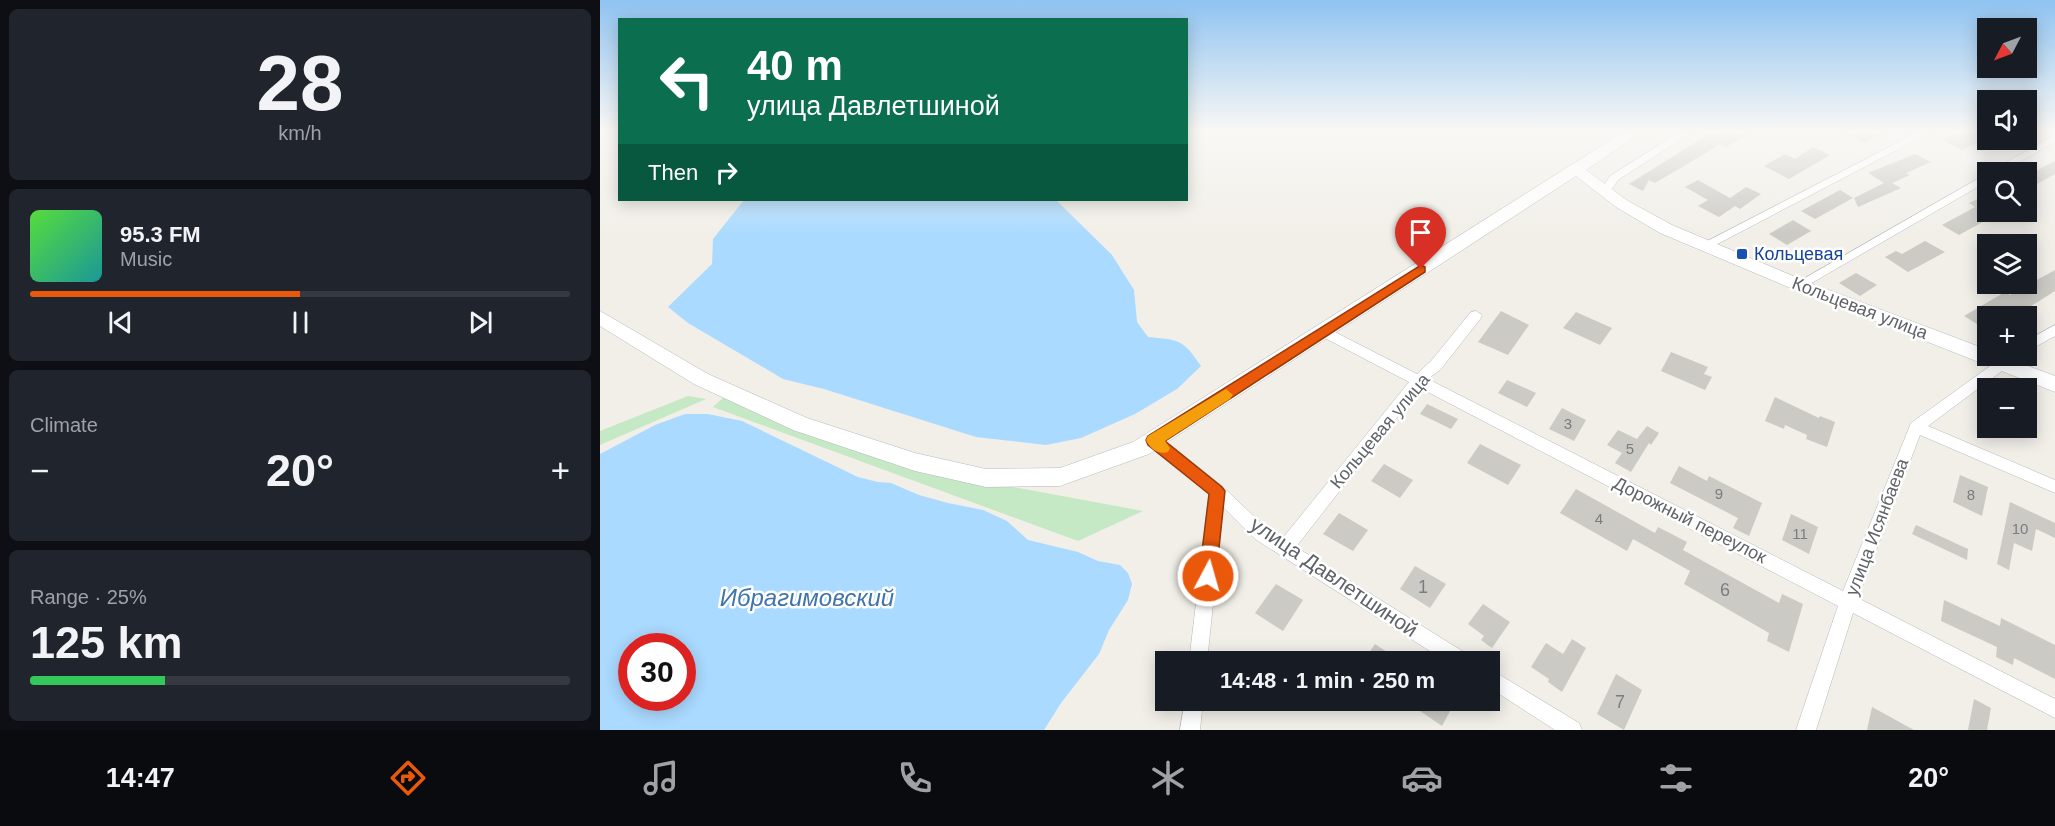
<!DOCTYPE html>
<html lang="en">
<head>
<meta charset="utf-8">
<style>
	body { margin:0; font-family:Helvetica,sans-serif; background:#20242c; color:#f1f3f6; height:100vh; display:flex; flex-direction:column; font-size:22px; white-space:nowrap }
	* { box-sizing:border-box; margin:0 }
	p { font-size:20px; color:#9ea1a6 }
	.icon { flex:none; width:33px; height:33px; fill:none; stroke:currentColor; stroke-width:2; stroke-linecap:round; stroke-linejoin:round }
	.map { position:relative; flex:1; overflow:hidden }
	.panel { display:flex; flex-direction:column; gap:9px; padding:9px; background:#0d0f14; width:600px }
	.panel>* { flex:none }
	.top-card { position:absolute; left:18px; top:18px; width:570px; height:183px; border-radius:0px; box-shadow:0 3px 15px #0003; background:#0b6e4f; color:#fff; overflow:hidden }
	.needle { width:39px; rotate:229deg }
	.controls { position:absolute; left:1377px; top:18px; display:grid; gap:12px }
	.controls a { display:grid; place-items:center; width:60px; height:60px; border-radius:0px; background:#171b24; box-shadow:0 3px 15px #0003; font-size:30px }
	.speed { position:absolute; left:18px; top:633px; display:flex; gap:12px; font-size:30px; font-weight:700; text-align:center }
	.speed>* { display:grid; place-content:center; width:78px; height:78px; border-radius:50%; background:#171b24; box-shadow:0 3px 15px #0003; line-height:1 }
	.speed .limit { border:9px solid #d22; background:#fff; color:#111 }
	.pin { position:absolute; display:grid; place-items:center; width:51px; height:51px; color:#fff; margin:-62px -26px; border-radius:50% 50% 50% 0; rotate:-45deg; box-shadow:0 0 6px #0007 }
	.pin .icon { rotate:45deg }
	.me { position:absolute; width:66px; margin:-33px; rotate:6deg; stroke-linejoin:round; filter:drop-shadow(0 0 4px #0008) }
	.turn { display:flex; align-items:center; gap:21px; height:126px; padding:0 30px; font-size:27px }
	.turn .icon { width:78px; height:78px; stroke-width:2.5 }
	.turn b { display:block; font-size:42px; line-height:51px }
	.then { display:flex; align-items:center; height:57px; padding:0 30px; background:#0003; gap:12px; font-size:22px }
	.big { font-size:45px; font-weight:600; line-height:1.1 }
	.panel .widget { flex:1; display:flex; flex-direction:column; justify-content:center; gap:9px; min-width:0; padding:0 21px; border-radius:9px; background:#20242c }
	.panel .dial { align-items:center; gap:0 }
	.dial b { font-size:78px; line-height:1 }
	.song { display:flex; align-items:center; gap:18px }
	.cover { width:72px; height:72px; border-radius:9px; background:linear-gradient(135deg,hsl(110 70% 55%),hsl(180 70% 35%)) }
	.played { height:6px; border-radius:3px; background:linear-gradient(90deg,#ea580c 50%,#363941 50%) }
	.keys { display:flex; justify-content:space-around; direction:ltr }
	.heat { display:flex; justify-content:space-between; align-items:center; font-size:33px; direction:ltr }
	.charge { height:9px; border-radius:4px; background:linear-gradient(90deg,#34c759 25%,#363941 0) }
	.trip { position:absolute; left:555px; top:651px; width:345px; height:60px; border-radius:0px; background:#171b24; box-shadow:0 3px 15px #0003; font-weight:600; line-height:60px; text-align:center }
	.tab-bar { display:flex; height:96px; justify-content:space-around; align-items:center; background:#090b0e; color:#9ea1a6 }
	.tab-bar .icon { width:42px; height:42px }
	.tab-bar .active { color:#ea580c }
	.tab-bar b { font-size:27px; color:#f1f3f6 }
	main { display:flex; flex:1; min-height:0 }
	.map>svg:first-child { display:block }
	.green { fill:#c5e8c5 }
	.water { fill:#aadaff; fill-rule:evenodd }
	.building { fill:#cccac5 }
	.lines { fill:none; stroke-linecap:round; stroke-linejoin:round }
	.street-casing { stroke:#b5b8bc; stroke-width:1 }
	.secondary-casing { stroke:#b6babf; stroke-width:1 }
	.street { fill:#fff; fill-rule:evenodd }
	.secondary { fill:#fff; fill-rule:evenodd }
	.route { fill:#ea580c; stroke:#983908; stroke-width:1.5 }
	.slow { fill:#f59e0b }
	.transit-dot { fill:#1a4fb4; stroke:#fff; stroke-width:2 }
	.labels { text-anchor:middle; stroke-width:5; stroke-linejoin:round; paint-order:stroke }
	.number-label { font-size:15px; fill:#7a7d7f }
	.transit-label { font-size:18px; fill:#164399; stroke:#fff; text-anchor:start }
	.street-label { font-size:18px; fill:#5f6368; stroke:#fff }
	.near-number-label { font-size:18px; fill:#7a7d7f }
	.near-street-label { font-size:21px; fill:#5f6368; stroke:#fff }
	.near-water-label { font-size:24px; font-style:italic; fill:#4174aa; stroke:#fff }
</style>
</head>
<body>
<main>
<section class="panel">
<div class="widget dial"><b>28</b><p>km/h</p></div>
<div class="widget">
<div class="song"><i class="cover"></i><div><b>95.3 FM</b><p>Music</p></div></div>
<div class="played"></div>
<div class="keys"><svg class="icon" aria-label="previous" viewBox="0 0 24 24"><path d="M18 5L8 12l10 7zM5 5v14"/></svg><svg class="icon" aria-label="pause" viewBox="0 0 24 24"><path d="M8 5v14M16 5v14"/></svg><svg class="icon" aria-label="next" viewBox="0 0 24 24"><path d="M6 5l10 7-10 7zM19 5v14"/></svg></div>
</div>
<div class="widget"><p>Climate</p>
<div class="heat"><a>−</a><b class="big">20°</b><a>+</a></div>
</div>
<div class="widget"><p>Range · 25%</p><b class="big">125 km</b><div class="charge"></div></div>
</section>
<div class="map">
<svg width="1455" height="730" viewBox="0 0 1455 730">
	<rect width="100%" height="100%" fill="#f1efe8"/>
	<path class="green" d="M 88,396 L 106,399 L 0,445 L 0,431 Z
		M 125,396 L 397,484 L 543,511 L 478,541 L 113,407 Z"/>
	<path class="water" d="M 144,200 L 456,200 L 512,255 L 534,290 L 537,322 L 548,337 C 579,340 583,339 601,366 L 577,389 L 535,414 L 481,438 L 446,445 L 376,437 L 224,389 L 183,379 L 88,323 L 68,307 L 112,264 L 113,239 Z
		M 85,414 L 108,414 L 142,421 L 258,477 L 278,482 L 291,483 L 319,495 L 348,503 L 383,510 L 407,521 L 428,540 L 478,552 L 498,561 L 520,565 L 528,573 L 532,584 L 528,600 L 509,630 L 499,654 L 461,703 L 444,730 L 0,730 L 0,454 L 55,425 ZM 32,646 L 82,646 L 82,698 L 32,698 Z"/>
	<path class="building" d="M 1125,131 L 1134,131 L 1145,136 L 1126,147 L 1121,144 L 1055,183 L 1049,180 L 1043,191 L 1029,184 L 1109,134 L 1116,137 Z
		M 1240,131 L 1284,131 L 1265,143 Z
		M 1363,131 L 1388,131 L 1388,138 L 1362,150 L 1343,140 Z
		M 1213,147 L 1230,155 L 1189,179 L 1164,166 L 1185,154 L 1195,159 Z
		M 1315,154 L 1331,162 L 1306,173 L 1310,175 L 1292,183 L 1301,188 L 1258,207 L 1254,198 L 1284,183 L 1268,173 Z
		M 1455,161 L 1455,174 L 1426,190 L 1426,176 Z
		M 1098,180 L 1130,198 L 1146,187 L 1161,194 L 1140,209 L 1135,206 L 1119,217 L 1098,206 L 1108,200 L 1085,187 Z
		M 1240,190 L 1253,198 L 1215,219 L 1201,211 Z
		M 1388,194 L 1388,219 L 1359,235 L 1342,225 L 1375,207 L 1369,203 Z
		M 1193,220 L 1211,231 L 1187,245 L 1169,234 Z
		M 1325,241 L 1345,252 L 1308,272 L 1285,257 L 1296,251 L 1302,254 Z
		M 1455,270 L 1455,291 L 1415,316 L 1388,316 L 1388,331 L 1364,316 L 1405,292 L 1410,295 Z
		M 1256,273 L 1277,285 L 1260,296 L 1239,283 Z
		M 901,311 L 929,325 L 908,355 L 878,342 Z
		M 976,312 L 1012,328 L 1000,345 L 963,328 Z
		M 1071,352 L 1108,367 L 1104,374 L 1112,377 L 1105,390 L 1061,371 Z
		M 907,380 L 936,393 L 927,407 L 898,393 Z
		M 1175,397 L 1219,418 L 1220,416 L 1235,422 L 1227,447 L 1206,439 L 1207,435 L 1185,425 L 1184,429 L 1165,421 Z
		M 827,404 L 858,419 L 851,429 L 820,414 Z
		M 962,408 L 986,420 L 974,441 L 949,429 Z
		M 1047,426 L 1059,433 L 1051,445 L 1049,443 L 1031,472 L 1015,463 L 1022,453 L 1007,445 L 1018,430 L 1037,439 Z
		M 880,444 L 921,465 L 908,485 L 867,463 Z
		M 784,464 L 813,480 L 800,498 L 771,481 Z
		M 1079,466 L 1107,481 L 1109,476 L 1162,503 L 1149,536 L 1133,528 L 1138,518 L 1070,483 Z
		M 1360,475 L 1388,487 L 1382,516 L 1353,502 Z
		M 976,489 L 1055,533 L 1058,527 L 1087,542 L 1083,550 L 1179,603 L 1182,594 L 1203,604 L 1189,652 L 1167,641 L 1169,633 L 1084,584 L 1090,571 L 1033,539 L 1027,551 L 960,513 Z
		M 1410,502 L 1455,523 L 1455,538 L 1436,529 L 1432,551 L 1414,543 L 1409,570 L 1397,564 Z
		M 739,513 L 768,530 L 753,551 L 723,534 Z
		M 1191,514 L 1218,527 L 1209,554 L 1182,540 Z
		M 1316,525 L 1368,549 L 1367,560 L 1312,534 Z
		M 815,566 L 846,584 L 830,608 L 800,589 Z
		M 676,584 L 703,600 L 683,631 L 655,613 Z
		M 1344,600 L 1400,626 L 1401,618 L 1455,645 L 1455,679 L 1414,658 L 1413,665 L 1396,657 L 1397,647 L 1341,621 Z
		M 883,604 L 910,622 L 892,648 L 881,640 L 884,636 L 868,624 Z
		M 972,639 L 986,648 L 962,692 L 948,682 L 949,679 L 931,667 L 946,643 L 963,654 Z
		M 775,644 L 802,662 L 763,662 Z
		M 1016,674 L 1042,690 L 1024,730 L 997,714 Z
		M 1374,699 L 1391,708 L 1387,730 L 1368,730 Z
		M 804,700 L 856,700 L 842,726 Z
		M 1272,707 L 1314,730 L 1267,730 Z"/>
	<g class="lines">
		<defs>
			<path id="street" d="M 1081,131 L 1094,131 L 1018,180 L 1010,192 L 1002,192 L 1001,190 L 1010,176 Z
				M 1320,131 L 1333,131 L 1108,249 L 1104,250 L 1098,246 Z
				M 1455,135 L 1455,142 L 1401,172 L 1389,172 Z
				M 1388,173 L 1388,181 L 1203,288 L 1195,288 L 1193,285 Z
				M 876,311 L 882,315 L 881,318 L 841,369 L 828,379 L 1243,591 L 1311,423 L 1404,356 L 1419,356 L 1418,359 L 1328,426 L 1455,480 L 1455,493 L 1320,435 L 1258,598 L 1455,699 L 1455,718 L 1253,613 L 1216,730 L 1196,730 L 1238,606 L 820,388 L 696,547 L 870,656 L 873,662 L 847,662 L 655,539 L 623,507 L 607,662 L 589,662 L 609,494 L 549,444 L 547,440 L 549,436 L 554,434 L 559,436 L 622,486 L 667,529 L 682,539 L 809,382 L 719,335 L 717,332 L 719,329 L 729,329 L 817,374 L 831,361 L 871,312 Z
				M 1455,325 L 1455,336 L 1426,352 L 1426,341 Z
				M 890,669 L 979,723 L 982,730 L 955,730 L 890,688 Z
				M 585,700 L 603,700 L 600,730 L 580,730 Z"/>
			<path id="secondary" d="M 1025,131 L 1043,131 L 986,170 L 1028,201 L 1072,225 L 1205,281 L 1388,350 L 1388,356 L 1401,356 L 1455,376 L 1455,392 L 1193,289 L 1060,233 L 1016,207 L 976,176 L 549,454 L 460,486 L 386,487 L 315,471 L 193,430 L 94,384 L 0,326 L 0,311 L 108,374 L 207,418 L 315,453 L 386,469 L 460,468 L 533,442 Z"/>
		</defs>
		<use href="#street" class="street-casing"/>
		<use href="#secondary" class="secondary-casing"/>
		<use href="#street" class="street"/>
		<use href="#secondary" class="secondary"/>
	</g>
	<linearGradient id="sky" x2="0" y2="1"><stop stop-color="#8fc3f1"/><stop offset="0.56" stop-color="#f9f8f5"/><stop offset="1" stop-color="#f9f8f5" stop-opacity="0"/></linearGradient>
	<rect width="1455" height="234" fill="url(#sky)"/>
	<path class="route" d="M 821,265 L 825,267 L 825,272 L 565,441 L 622,487 L 625,491 L 616,576 L 614,582 L 608,584 L 602,582 L 599,576 L 609,494 L 548,445 L 546,440 L 548,436 Z"/>
	<path class="slow" d="M 626,389 L 633,395 L 630,399 L 565,441 L 570,448 L 568,452 C 559,455 550,449 546,440 L 548,436 Z"/>
	<rect class="transit-dot" x="1136" y="248" width="12" height="12" rx="3"/>
	<g class="labels">
		<g class="number-label">
			<text x="968" y="429">3</text>
			<text x="1030" y="454">5</text>
			<text x="1119" y="499">9</text>
			<text x="1371" y="500">8</text>
			<text x="999" y="524">4</text>
			<text x="1420" y="534">10</text>
			<text x="1200" y="539">11</text>
		</g>
		<g class="transit-label">
			<text x="1154" y="260">Кольцевая</text>
		</g>
		<g class="street-label">
			<text transform="translate(1260 308) rotate(21)" y="6">Кольцевая улица</text>
			<text transform="translate(780 431) rotate(-50)" y="6">Кольцевая улица</text>
			<text transform="translate(1090 520) rotate(27)" y="6">Дорожный переулок</text>
			<text transform="translate(1277 527) rotate(-69)" y="6">улица Исянбаева</text>
		</g>
		<g class="near-number-label">
			<text x="823" y="593">1</text>
			<text x="1125" y="596">6</text>
			<text x="1020" y="708">7</text>
		</g>
		<g class="near-street-label">
			<text transform="translate(734 577) rotate(34)" y="7">улица Давлетшиной</text>
		</g>
		<g class="near-water-label">
			<text x="207" y="606">Ибрагимовский</text>
		</g>
	</g>
</svg>
<div class="controls">
<a><svg class="needle" viewBox="-14 -14 28 28"><path d="M0-13l5 13h-10z" fill="#e53935"/><path d="M0 13l5-13h-10z" fill="#9ea1a6"/></svg></a>
<a><svg class="icon" aria-label="sound" viewBox="0 0 24 24"><path d="M4 9h4l5-4v14l-5-4H4zM17 9q2 3 0 6"/></svg></a>
<a><svg class="icon" aria-label="search" viewBox="0 0 24 24"><circle cx="10" cy="10" r="6"/><path d="M15 15l6 6"/></svg></a>
<a><svg class="icon" aria-label="layers" viewBox="0 0 24 24"><path d="M12 4l9 5-9 5-9-5zM3 14l9 5 9-5"/></svg></a>
<a>+</a>
<a>−</a>
</div>
<div class="speed"><div class="limit">30</div></div>
<div class="pin" style="left:821px;top:269px;background:#d93025"><svg class="icon" aria-label="arrive" viewBox="0 0 24 24"><path d="M6 21V4h12l-3 4 3 4H6"/></svg></div>
<svg class="me" style="left:608px;top:576px" viewBox="-20 -20 40 40"><circle r="17" fill="#ea580c" stroke="#fff" stroke-width="3"/><path d="M0-11L8 9 0 5-8 9z" fill="#fff"/></svg>
<div class="trip">14:48 · 1 min · 250 m</div>
<div class="top-card">
<div class="turn"><svg class="icon" aria-label="left" viewBox="0 0 24 24"><path d="M17 20v-9H6M10 6l-5 5 5 5"/></svg><div><b>40 m</b>улица Давлетшиной</div></div>
<div class="then">Then<svg class="icon" aria-label="right" viewBox="0 0 24 24"><path d="M7 20v-9h11M14 6l5 5-5 5"/></svg></div>
</div>
</div>
</main>
<nav class="tab-bar">
<b>14:47</b>
<svg class="icon active" aria-label="directions" viewBox="0 0 24 24"><path d="M12 3l9 9-9 9-9-9zM9 14v-3h6M13 9l2 2-2 2"/></svg>
<svg class="icon" aria-label="music" viewBox="0 0 24 24"><path d="M9 18V5l10-2v13"/><circle cx="6" cy="18" r="3"/><circle cx="16" cy="16" r="3"/></svg>
<svg class="icon" aria-label="phone" viewBox="0 0 24 24"><path d="M5 4h4l2 5-3 2q2 4 5 5l2-3 5 2v4C11 20 4 13 5 4z"/></svg>
<svg class="icon" aria-label="climate" viewBox="0 0 24 24"><path d="M12 3v18M4 7l16 10M4 17L20 7"/></svg>
<svg class="icon" aria-label="car" viewBox="0 0 24 24"><path d="M5 17H2v-5l4-1 3-4h7l3 4 3 1v5h-3M9 17h6M6 11h13"/><circle cx="7" cy="17" r="2"/><circle cx="17" cy="17" r="2"/></svg>
<svg class="icon" aria-label="filters" viewBox="0 0 24 24"><path d="M4 7h16M4 17h16"/><circle cx="9" cy="7" r="2"/><circle cx="15" cy="17" r="2"/></svg>
<b>20°</b>
</nav>
</body>
</html>
